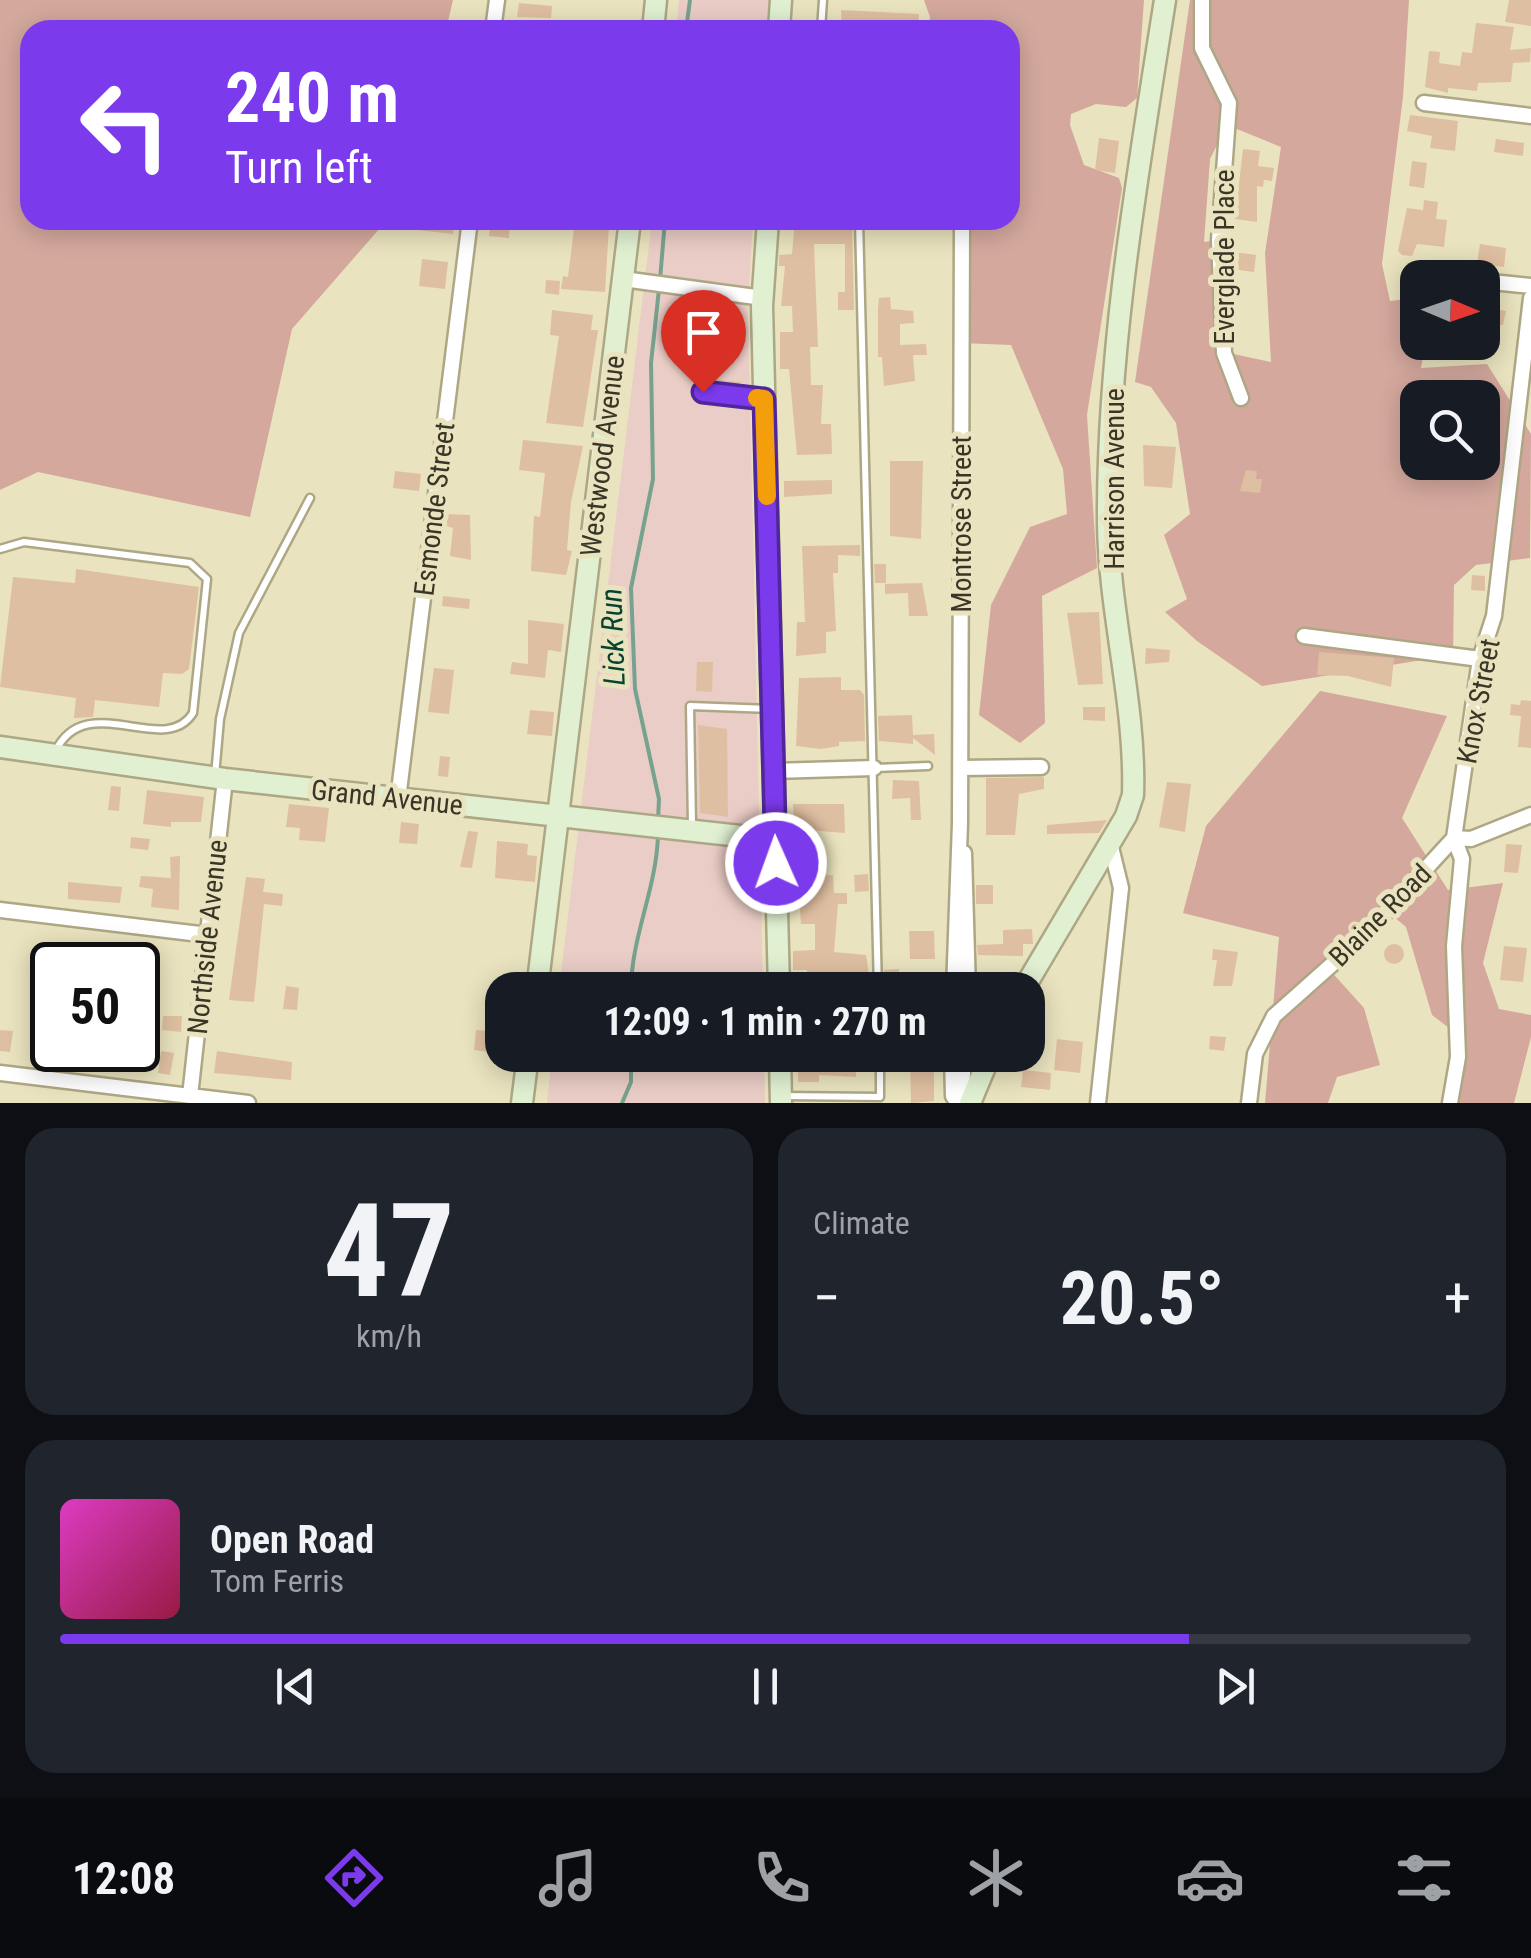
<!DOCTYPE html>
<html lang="en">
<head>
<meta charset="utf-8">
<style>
	body { margin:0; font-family:"Roboto Condensed",sans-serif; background:#20242c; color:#f1f3f6; height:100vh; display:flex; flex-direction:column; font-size:38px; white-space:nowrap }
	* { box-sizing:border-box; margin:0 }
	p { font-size:32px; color:#9ea1a6 }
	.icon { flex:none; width:55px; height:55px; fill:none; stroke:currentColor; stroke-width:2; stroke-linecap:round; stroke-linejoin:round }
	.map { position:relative; height:1103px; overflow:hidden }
	.panel { display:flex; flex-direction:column; gap:25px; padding:25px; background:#0d0f14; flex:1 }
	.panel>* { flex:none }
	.guide { position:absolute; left:20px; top:20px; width:1000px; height:210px; border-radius:30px; box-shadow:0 5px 25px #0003; background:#7c3aed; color:#fff; overflow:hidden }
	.needle { width:65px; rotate:92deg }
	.fabs { position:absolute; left:1400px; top:260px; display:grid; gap:20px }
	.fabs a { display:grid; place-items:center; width:100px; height:100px; border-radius:20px; background:#171b24; box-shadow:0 5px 25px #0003; font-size:50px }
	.speed { position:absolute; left:30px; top:942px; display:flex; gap:20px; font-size:50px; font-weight:700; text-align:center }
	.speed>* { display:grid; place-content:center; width:130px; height:130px; border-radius:50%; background:#171b24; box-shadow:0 5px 25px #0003; line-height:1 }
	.speed .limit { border:5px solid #111; border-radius:15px; background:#fff; color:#111 }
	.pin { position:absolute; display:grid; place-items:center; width:85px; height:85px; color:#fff; margin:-102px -42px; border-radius:50% 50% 50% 0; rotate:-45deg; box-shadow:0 0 10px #0007 }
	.pin .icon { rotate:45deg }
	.me { position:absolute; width:110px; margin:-55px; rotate:358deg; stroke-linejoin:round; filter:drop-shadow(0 0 8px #0008) }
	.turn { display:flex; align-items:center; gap:35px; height:210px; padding:0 40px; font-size:45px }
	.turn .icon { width:130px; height:130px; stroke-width:2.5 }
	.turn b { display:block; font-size:70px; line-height:85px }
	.big { font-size:75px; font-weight:700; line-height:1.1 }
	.panel .card { flex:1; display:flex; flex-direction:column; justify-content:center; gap:15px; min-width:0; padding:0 35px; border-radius:30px; background:#20242c }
	.panel .dial { align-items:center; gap:0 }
	.dial b { font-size:130px; line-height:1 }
	.song { display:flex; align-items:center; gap:30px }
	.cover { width:120px; height:120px; border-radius:15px; background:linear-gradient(135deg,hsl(310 70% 55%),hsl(340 70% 35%)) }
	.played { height:10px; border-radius:5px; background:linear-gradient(90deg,#7c3aed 80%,#363941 80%) }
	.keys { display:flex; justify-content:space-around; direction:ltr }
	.heat { display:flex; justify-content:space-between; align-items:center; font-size:55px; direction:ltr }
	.panel .tiles { flex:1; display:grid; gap:25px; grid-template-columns:1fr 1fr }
	.card:last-child { grid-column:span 2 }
	.trip { position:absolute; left:485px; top:972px; width:560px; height:100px; border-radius:30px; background:#171b24; box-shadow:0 5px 25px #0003; font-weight:700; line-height:100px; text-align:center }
	.tabs { display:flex; height:160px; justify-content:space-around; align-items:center; background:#090b0e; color:#9ea1a6 }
	.tabs .icon { width:70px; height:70px }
	.tabs .selected { color:#7c3aed }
	.tabs b { font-size:45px; color:#f1f3f6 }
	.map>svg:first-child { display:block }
	.green { fill:#eacdc6 }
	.forest { fill:#d4a89d; fill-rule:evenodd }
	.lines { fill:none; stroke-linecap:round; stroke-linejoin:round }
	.stream { stroke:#77a28e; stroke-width:4 }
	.building { fill:#dfbfa1 }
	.lane-casing { stroke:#aea785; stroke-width:11 }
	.street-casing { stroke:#aea785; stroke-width:19 }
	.secondary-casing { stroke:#aea785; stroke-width:25 }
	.lane { stroke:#fff; stroke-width:6 }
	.street { stroke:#fff; stroke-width:14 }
	.secondary { stroke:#e0f0d1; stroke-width:20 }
	.route-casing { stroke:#51269a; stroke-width:25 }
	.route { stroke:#7c3aed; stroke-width:18 }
	.slow { stroke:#f59e0b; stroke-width:18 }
	.labels { text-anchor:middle; stroke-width:10; stroke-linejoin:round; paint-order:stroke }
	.street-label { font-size:28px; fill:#393628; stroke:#eae3bf }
	.water-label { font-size:30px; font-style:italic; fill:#07432f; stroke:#eae3bf }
</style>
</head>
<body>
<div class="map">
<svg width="1531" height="1103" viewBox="0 0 1531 1103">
	<rect width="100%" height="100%" fill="#eae3bf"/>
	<path class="green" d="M 679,0 L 769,0 L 766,30 L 676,30 Z
		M 652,220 L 753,220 L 748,306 L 763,990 L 559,990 Z
		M 552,1055 L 764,1055 L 765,1103 L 547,1103 Z"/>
	<path class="forest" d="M 0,0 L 453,0 L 446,30 L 30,30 L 30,220 L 387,220 L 292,329 L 250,517 L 38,472 L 0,490 Z
		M 924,0 L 1144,0 L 1137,98 L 1126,107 L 1096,104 L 1071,114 L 1070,125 L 1084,165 L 1119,178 L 1122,188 L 1087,415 L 1097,568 L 1042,596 L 1045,723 L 1020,743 L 979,715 L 991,605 L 1030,527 L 1067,514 L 1063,469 L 1011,345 L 961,343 L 962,220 L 1010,220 L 1010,30 L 928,30 L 930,17 Z
		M 1190,0 L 1409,0 L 1403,97 L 1382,264 L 1390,301 L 1417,298 L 1418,342 L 1426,343 L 1421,368 L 1487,364 L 1531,434 L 1530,558 L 1476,565 L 1454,585 L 1453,655 L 1262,686 L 1197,641 L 1165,612 L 1187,599 L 1164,535 L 1190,514 L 1176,423 L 1151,387 L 1135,382 ZM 1227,125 L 1281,147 L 1265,253 L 1271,362 L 1224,352 L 1219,240 L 1204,242 L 1210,159 ZM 1418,398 L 1482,398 L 1482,462 L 1418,462 Z
		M 1320,691 L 1447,716 L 1402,818 L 1448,890 L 1503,883 L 1483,963 L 1499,1009 L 1531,1015 L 1531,1037 L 1514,1103 L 1450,1103 L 1457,1034 L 1432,1015 L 1406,927 L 1387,911 L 1328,968 L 1364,1008 L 1380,1065 L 1337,1077 L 1328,1103 L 1265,1103 L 1279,937 L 1183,913 L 1206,826 Z"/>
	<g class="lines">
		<path class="stream" d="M 686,30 L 690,0
			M 660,280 L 665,220
			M 658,820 L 659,799 L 635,689 L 631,588 L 653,479 L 651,363 L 659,289
			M 631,990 C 631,937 657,888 658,834
			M 622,1103 L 631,1082 L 631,1055"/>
	</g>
	<path class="building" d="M 1509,0 L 1531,0 L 1531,26 L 1505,22 Z
		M 519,3 L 552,6 L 551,18 L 517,17 Z
		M 841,10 L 919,14 L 918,30 L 842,30 Z
		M 1476,23 L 1514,27 L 1510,50 L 1531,48 L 1530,62 L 1513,63 L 1511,82 L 1478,83 L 1477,91 L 1448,88 L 1448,93 L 1425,87 L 1429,51 L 1440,52 L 1439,63 L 1460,66 L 1462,52 L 1472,53 Z
		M 1410,115 L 1458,121 L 1455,151 L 1430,148 L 1432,136 L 1407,131 Z
		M 1099,138 L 1119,141 L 1115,173 L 1095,170 Z
		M 1496,139 L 1524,143 L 1523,156 L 1494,152 Z
		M 1243,149 L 1260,151 L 1258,166 L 1274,168 L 1272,181 L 1264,180 L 1263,187 L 1257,186 L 1257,222 L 1235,219 Z
		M 1412,161 L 1427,163 L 1424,188 L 1409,186 Z
		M 1424,200 L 1438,202 L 1436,219 L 1447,220 L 1444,247 L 1417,244 L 1412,256 L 1402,255 L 1398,251 L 1407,208 L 1423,210 Z
		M 419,220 L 454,224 L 453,234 L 417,230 Z
		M 491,220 L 510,220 L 509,238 L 489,236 Z
		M 795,220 L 852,220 L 854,310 L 838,310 L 838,292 L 845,292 L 845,244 L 814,244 L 818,347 L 810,347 L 811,385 L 823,385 L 821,424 L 831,424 L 832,454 L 797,455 L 789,369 L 780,369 L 780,332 L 793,332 L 792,306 L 781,306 L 785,266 L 779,266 L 779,255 L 792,254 Z
		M 575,221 L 609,225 L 605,292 L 561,289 L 563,276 L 568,277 Z
		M 1480,244 L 1506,248 L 1504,267 L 1477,264 Z
		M 1234,252 L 1256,255 L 1254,272 L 1232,269 Z
		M 422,259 L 448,262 L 445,289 L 419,286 Z
		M 546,280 L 560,281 L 559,295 L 545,293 Z
		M 890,297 L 891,309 L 913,311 L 914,323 L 900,324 L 900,345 L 926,344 L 927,355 L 913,355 L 915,381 L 884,386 L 882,357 L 878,357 L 878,309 L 879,298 Z
		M 1482,307 L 1506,311 L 1503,325 L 1482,325 Z
		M 552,310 L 593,315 L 591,330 L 598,330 L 583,427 L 546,423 L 559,336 L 550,335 Z
		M 708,379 L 741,382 L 740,389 L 707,385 Z
		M 523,440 L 583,446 L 571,502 L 567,550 L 572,551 L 566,575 L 531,571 L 534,516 L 540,517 L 545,473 L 519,470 Z
		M 1143,445 L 1176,447 L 1172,488 L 1144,486 Z
		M 890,461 L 923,461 L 921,539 L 890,536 Z
		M 1246,470 L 1257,471 L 1256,479 L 1262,479 L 1260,493 L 1240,491 Z
		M 395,471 L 421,474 L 419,491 L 393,488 Z
		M 832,480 L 832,494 L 784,497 L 784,481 Z
		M 447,514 L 470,515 L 471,560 L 450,556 L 453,528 L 446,526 Z
		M 860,545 L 860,556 L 838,555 L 838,573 L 833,573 L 836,631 L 826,632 L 826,653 L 796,656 L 797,622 L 805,622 L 802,546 Z
		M 874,564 L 886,564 L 886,583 L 875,583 Z
		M 76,569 L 199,587 L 189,669 L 182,674 L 163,673 L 159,707 L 95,700 L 93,717 L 74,718 L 76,698 L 0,687 L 13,577 L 75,583 Z
		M 1472,575 L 1485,576 L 1485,591 L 1471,590 Z
		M 922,583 L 928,616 L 909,616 L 908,593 L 885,594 L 885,584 Z
		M 443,596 L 470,599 L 469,609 L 442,606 Z
		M 1099,612 L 1103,684 L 1078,685 L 1067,613 Z
		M 528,620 L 564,624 L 561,652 L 548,650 L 545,678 L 510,674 L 512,662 L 528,664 Z
		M 1146,648 L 1170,650 L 1169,662 L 1145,664 Z
		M 1319,652 L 1394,658 L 1391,687 L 1348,676 L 1317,675 Z
		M 697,662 L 713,662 L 712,692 L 696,691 Z
		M 434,668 L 454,670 L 449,714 L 428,712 Z
		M 841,677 L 841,690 L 860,690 L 864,695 L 865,741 L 839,742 L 839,746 L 821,749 L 796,746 L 799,678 Z
		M 1521,700 L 1531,701 L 1531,748 L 1518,747 L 1521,716 L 1510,715 L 1511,704 L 1520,705 Z
		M 1083,707 L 1105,707 L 1105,721 L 1083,720 Z
		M 530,710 L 554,712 L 552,736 L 527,734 Z
		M 912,715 L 913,735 L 934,734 L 935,755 L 913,738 L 913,744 L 879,741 L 878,716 Z
		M 698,725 L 727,729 L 728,817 L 700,813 Z
		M 440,756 L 450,757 L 448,777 L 438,776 Z
		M 1044,777 L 1044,789 L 1019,794 L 1015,835 L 986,835 L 986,778 Z
		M 893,780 L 919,781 L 921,820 L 911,820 L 910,798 L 892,799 Z
		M 1167,782 L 1191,784 L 1185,832 L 1159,827 Z
		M 111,786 L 121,787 L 119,811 L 108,810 Z
		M 147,790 L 204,797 L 201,822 L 171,822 L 171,827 L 143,824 Z
		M 289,804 L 329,808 L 325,842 L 299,840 L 300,828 L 286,827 Z
		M 793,804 L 844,804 L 845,833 L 794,829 Z
		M 1107,820 L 1099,833 L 1047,834 L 1047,825 Z
		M 401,822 L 419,824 L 417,844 L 399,843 Z
		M 468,831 L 478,832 L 472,868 L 460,867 Z
		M 131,837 L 150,839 L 148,850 L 130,848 Z
		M 497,841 L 528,844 L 527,855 L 537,856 L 535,882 L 495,878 Z
		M 1506,844 L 1522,845 L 1518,873 L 1504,872 Z
		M 180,856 L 179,910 L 151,907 L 153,889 L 139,887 L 141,876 L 171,878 L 170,857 Z
		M 868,874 L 869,891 L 855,892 L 854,875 Z
		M 833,875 L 834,893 L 847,893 L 847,904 L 838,904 L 834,952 L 866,955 L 871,988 L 860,988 L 859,979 L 807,980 L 807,970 L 793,970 L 793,951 L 815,950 L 815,924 L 801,924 L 798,876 Z
		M 246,877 L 265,879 L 263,892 L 283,894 L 282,906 L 264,904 L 254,1002 L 229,1000 Z
		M 68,882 L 122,887 L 120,903 L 68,899 Z
		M 976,885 L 993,885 L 993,904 L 976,904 Z
		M 1032,929 L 1033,944 L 1023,944 L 1023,956 L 978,955 L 977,945 L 1003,944 L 1003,930 Z
		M 909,931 L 934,931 L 935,959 L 910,959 Z
		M1384 954a10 10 0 1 1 20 0a10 10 0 1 1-20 0Z
		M 126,945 L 128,965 L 89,965 L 91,947 L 116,950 L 116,946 Z
		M 1504,946 L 1527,948 L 1523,982 L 1500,980 Z
		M 1213,949 L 1238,952 L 1232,986 L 1213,986 L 1217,960 L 1212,960 Z
		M 899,969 L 900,987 L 885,988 L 884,970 Z
		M 286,986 L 299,988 L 297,1010 L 283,1009 Z
		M 490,1006 L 502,1007 L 496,1053 L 474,1050 L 476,1030 L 487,1031 Z
		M 163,1016 L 182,1016 L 181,1032 L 162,1030 Z
		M 0,1030 L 13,1031 L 10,1052 L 0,1051 Z
		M 1210,1036 L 1226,1037 L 1224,1051 L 1209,1049 Z
		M 1057,1039 L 1083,1042 L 1080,1073 L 1054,1070 Z
		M 161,1051 L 174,1053 L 170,1075 L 158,1073 Z
		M 217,1051 L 292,1062 L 291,1080 L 214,1073 Z
		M 910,1055 L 934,1055 L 934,1101 L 911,1103 Z
		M 856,1064 L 856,1077 L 819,1075 L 819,1082 L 798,1082 L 798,1066 Z
		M 1023,1070 L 1051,1073 L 1050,1090 L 1021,1087 Z"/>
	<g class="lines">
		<defs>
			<path id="lane" d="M 821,30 L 823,0
				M 859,220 L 878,990
				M 703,391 L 758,398
				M 0,549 L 24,542 L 190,563 L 207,579 L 193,713 C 164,759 86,687 55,752
				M 875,768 L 928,766
				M 215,776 L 220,719 L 239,633 L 310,498
				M 692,825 L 690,706 L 768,709
				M 783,1096 L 880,1097 L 880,1055"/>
			<path id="street" d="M 1202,0 L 1202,48 L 1229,103 L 1219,240 L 1224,353 L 1241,398
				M 493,30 L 497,0
				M 1424,103 L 1531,116
				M 1421,275 L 1443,278
				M 623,279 L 763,298
				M 1482,281 L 1531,286
				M 1304,636 L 1480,659
				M 960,768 L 1041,767
				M 773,771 L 874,768
				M 398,799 L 470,220
				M 964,853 L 968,990
				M 0,910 L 208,935
				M 954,990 L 960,823 L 962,225
				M 952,1055 L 953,1096 L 958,1103
				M 0,1073 L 248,1103
				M 962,1092 L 964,1055
				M 190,1096 L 225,779
				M 1098,1103 L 1121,888 L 1110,843
				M 1249,1103 L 1255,1054 L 1274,1016 L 1365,935 L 1454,838 L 1471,839 L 1531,815
				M 1450,1103 L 1458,1057 L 1454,946 L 1462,859 L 1454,838 L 1480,659 L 1494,616 L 1531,298"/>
			<path id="secondary" d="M 653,30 L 656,0
				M 779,30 L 781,0
				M 768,220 L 762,306 L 779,990
				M 0,747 L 225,779 L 776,840
				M 537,990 L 630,220
				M 1023,990 L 1126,816 L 1133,795 C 1136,704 1109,614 1108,522 C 1107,348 1138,172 1165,0
				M 780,1055 L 781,1103
				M 522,1103 L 528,1055
				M 970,1103 L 990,1055"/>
		</defs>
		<use href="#lane" class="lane-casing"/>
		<use href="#street" class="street-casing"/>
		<use href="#secondary" class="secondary-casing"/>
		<use href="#lane" class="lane"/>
		<use href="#street" class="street"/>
		<use href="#secondary" class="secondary"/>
	</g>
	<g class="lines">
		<defs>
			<path id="route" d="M 703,392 L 764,399 L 776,863"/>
		</defs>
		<use href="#route" class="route-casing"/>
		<use href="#route" class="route"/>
		<path class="slow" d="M 757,398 L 764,399 L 767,496"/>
	</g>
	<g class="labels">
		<g class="street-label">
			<text transform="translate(1224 257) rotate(-90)" y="10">Everglade Place</text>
			<text transform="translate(602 456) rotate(-83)" y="10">Westwood Avenue</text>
			<text transform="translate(1114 479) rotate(-90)" y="10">Harrison Avenue</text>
			<text transform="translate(434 509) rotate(-83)" y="10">Esmonde Street</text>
			<text transform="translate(961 524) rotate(-90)" y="10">Montrose Street</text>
			<text transform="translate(1478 701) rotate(-79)" y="10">Knox Street</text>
			<text transform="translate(387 797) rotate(6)" y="10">Grand Avenue</text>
			<text transform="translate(1380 915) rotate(-45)" y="10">Blaine Road</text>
			<text transform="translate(207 937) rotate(-84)" y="10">Northside Avenue</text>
		</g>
		<g class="water-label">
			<text transform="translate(613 637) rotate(-92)" y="10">Lick Run</text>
		</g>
	</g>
</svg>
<div class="fabs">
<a><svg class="needle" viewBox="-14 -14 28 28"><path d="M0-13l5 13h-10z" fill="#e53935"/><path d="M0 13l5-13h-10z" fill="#9ea1a6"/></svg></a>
<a><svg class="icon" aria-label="search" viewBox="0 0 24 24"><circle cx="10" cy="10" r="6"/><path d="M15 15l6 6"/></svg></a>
</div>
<div class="speed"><div class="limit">50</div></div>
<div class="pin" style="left:703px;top:392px;background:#d93025"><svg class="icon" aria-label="arrive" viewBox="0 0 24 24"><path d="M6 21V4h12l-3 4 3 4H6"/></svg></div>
<svg class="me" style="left:776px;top:863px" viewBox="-20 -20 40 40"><circle r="17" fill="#7c3aed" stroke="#fff" stroke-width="3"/><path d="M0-11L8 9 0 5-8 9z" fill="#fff"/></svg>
<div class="trip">12:09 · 1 min · 270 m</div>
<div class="guide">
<div class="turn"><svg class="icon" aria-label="left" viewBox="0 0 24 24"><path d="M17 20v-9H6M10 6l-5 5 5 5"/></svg><div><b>240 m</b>Turn left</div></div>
</div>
</div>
<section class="panel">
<div class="tiles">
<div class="card dial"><b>47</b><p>km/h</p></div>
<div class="card"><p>Climate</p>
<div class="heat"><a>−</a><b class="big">20.5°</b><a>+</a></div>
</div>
<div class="card">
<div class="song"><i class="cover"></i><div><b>Open Road</b><p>Tom Ferris</p></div></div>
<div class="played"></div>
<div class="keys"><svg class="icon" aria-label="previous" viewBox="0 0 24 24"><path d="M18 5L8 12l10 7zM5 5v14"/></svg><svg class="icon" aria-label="pause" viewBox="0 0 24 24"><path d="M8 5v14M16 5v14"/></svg><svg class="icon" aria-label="next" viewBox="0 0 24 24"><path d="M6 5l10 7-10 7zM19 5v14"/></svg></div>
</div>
</div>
</section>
<nav class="tabs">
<b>12:08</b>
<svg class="icon selected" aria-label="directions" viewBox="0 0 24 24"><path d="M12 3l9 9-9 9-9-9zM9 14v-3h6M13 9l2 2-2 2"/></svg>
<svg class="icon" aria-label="music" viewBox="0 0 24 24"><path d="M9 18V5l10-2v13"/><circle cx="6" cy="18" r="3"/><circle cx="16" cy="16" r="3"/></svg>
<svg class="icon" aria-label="phone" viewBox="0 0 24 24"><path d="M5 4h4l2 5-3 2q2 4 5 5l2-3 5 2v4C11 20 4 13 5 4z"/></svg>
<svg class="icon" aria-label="climate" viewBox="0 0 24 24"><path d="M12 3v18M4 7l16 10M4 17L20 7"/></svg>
<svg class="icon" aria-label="car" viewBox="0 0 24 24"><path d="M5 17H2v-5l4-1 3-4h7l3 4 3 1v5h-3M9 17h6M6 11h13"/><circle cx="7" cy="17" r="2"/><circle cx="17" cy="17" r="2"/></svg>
<svg class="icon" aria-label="filters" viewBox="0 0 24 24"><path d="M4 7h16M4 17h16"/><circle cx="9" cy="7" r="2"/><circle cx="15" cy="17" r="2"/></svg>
</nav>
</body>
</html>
